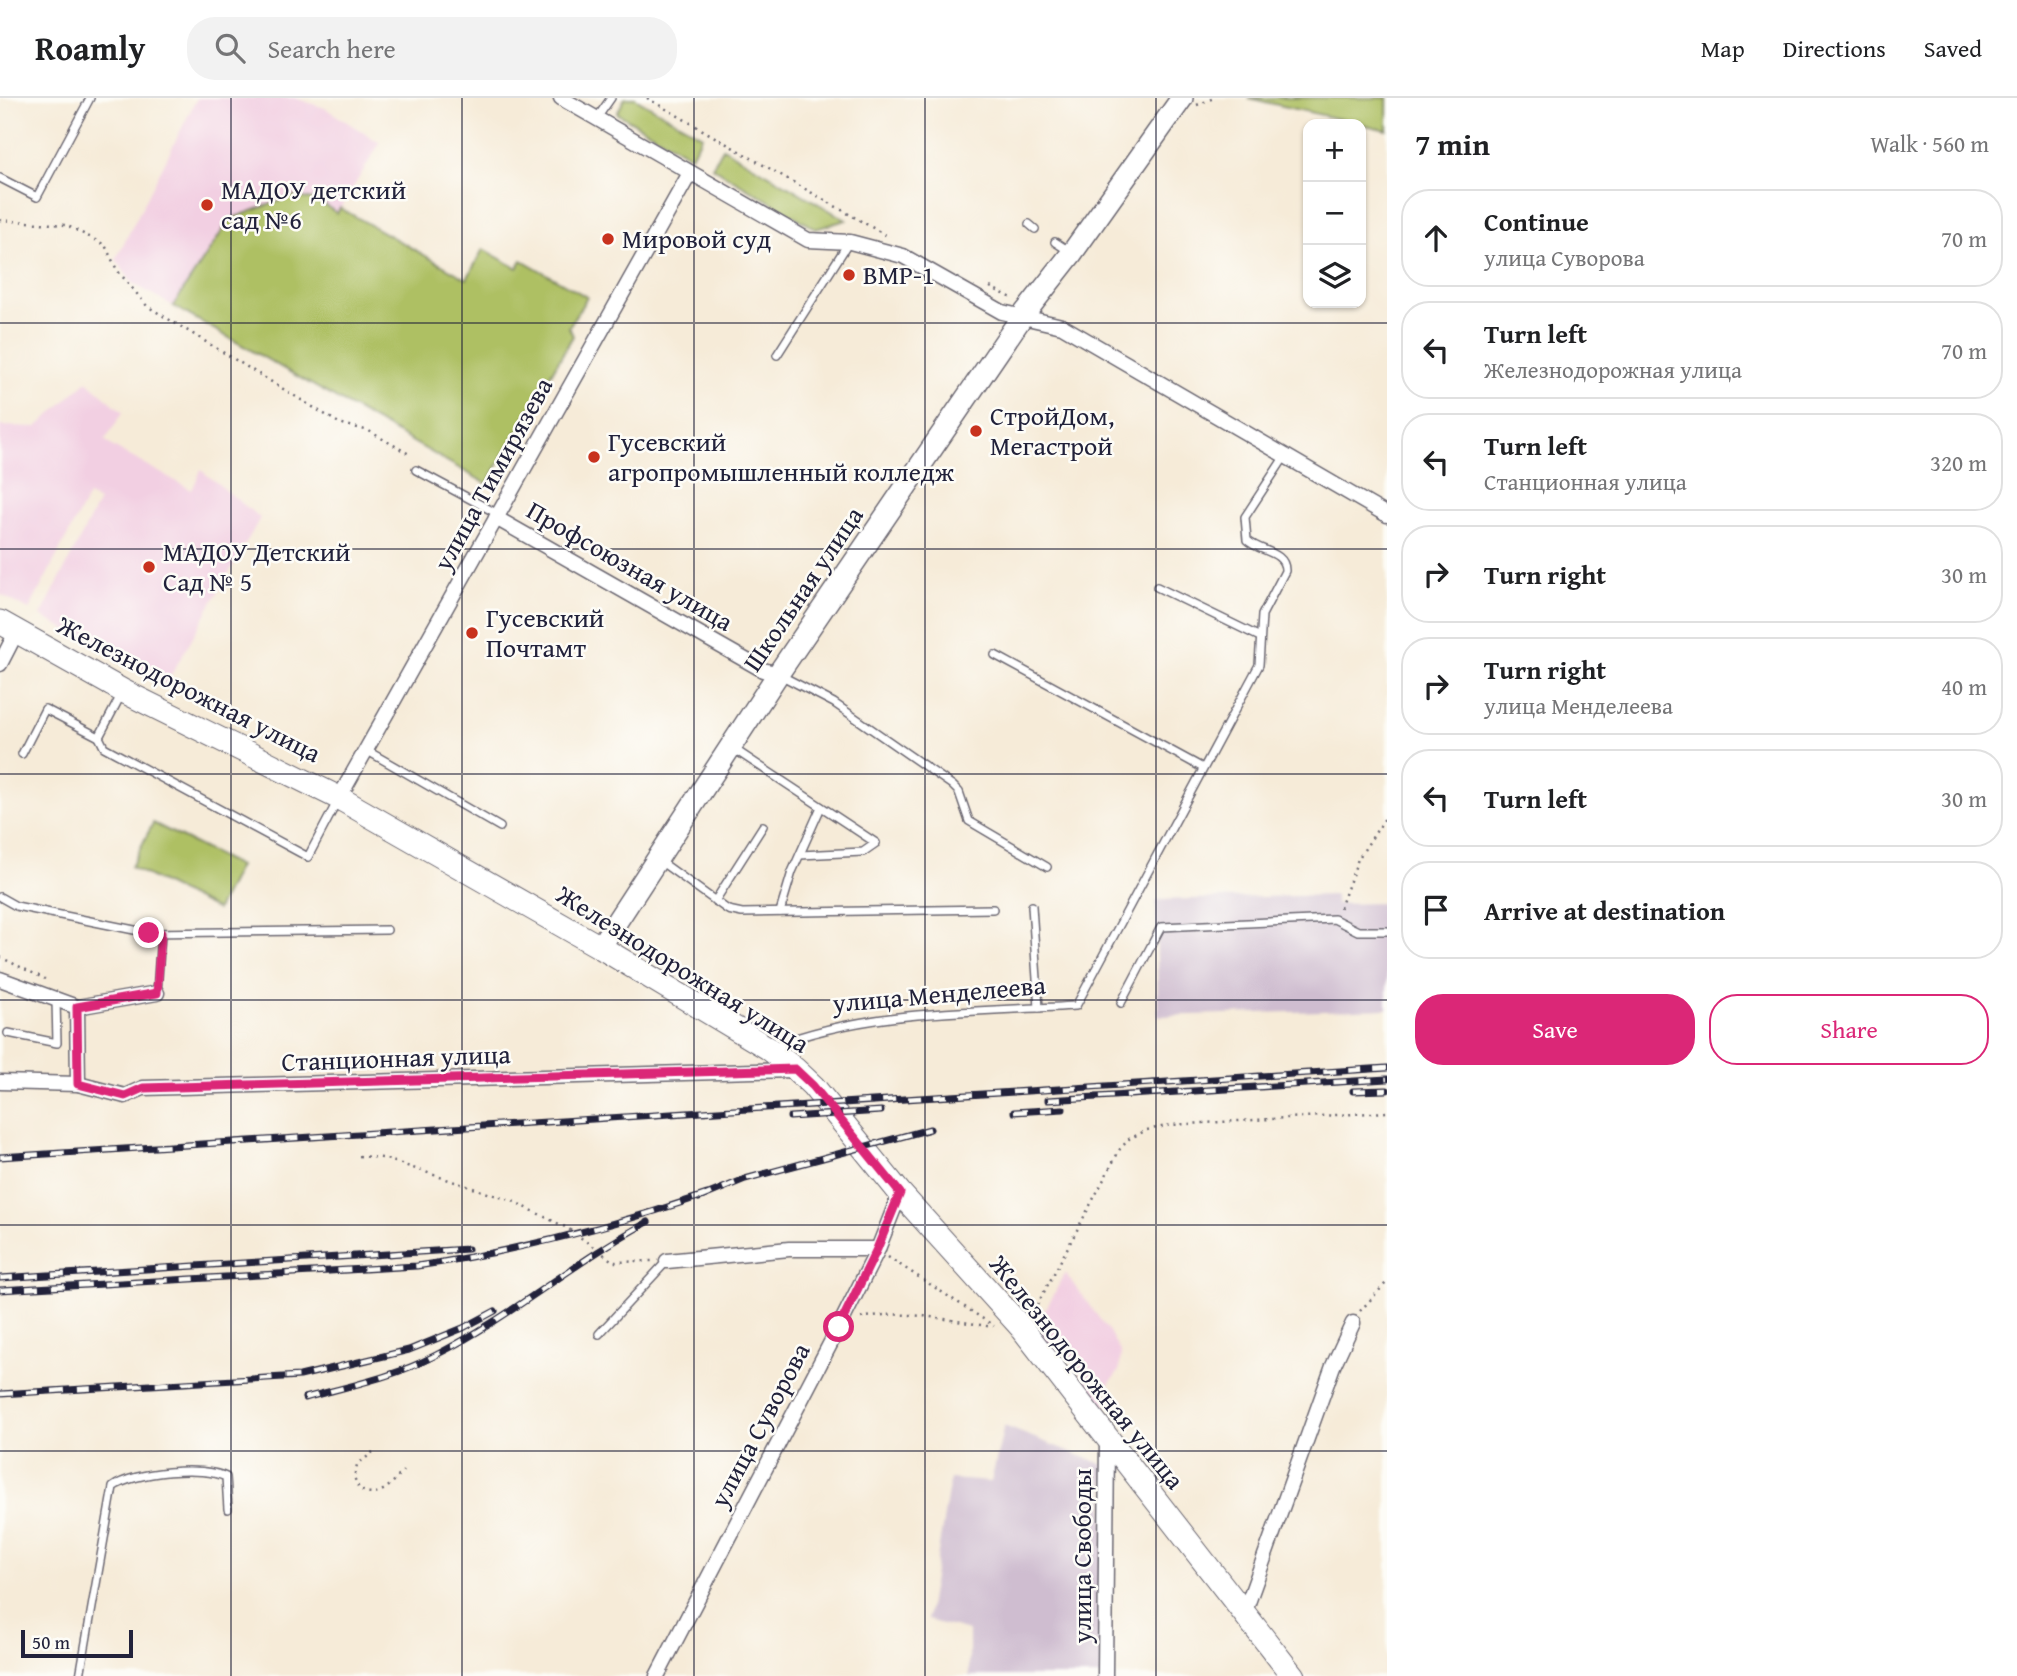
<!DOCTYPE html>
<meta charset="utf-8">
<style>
:root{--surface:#fff;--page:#f2f2f2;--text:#202124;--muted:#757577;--line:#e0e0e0;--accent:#db2777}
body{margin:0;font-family:"Gentium Book Plus",serif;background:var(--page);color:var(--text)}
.controls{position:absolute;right:21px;top:21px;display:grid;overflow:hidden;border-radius:14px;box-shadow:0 2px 5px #0004}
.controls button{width:63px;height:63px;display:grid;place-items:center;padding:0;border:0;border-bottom:2px solid var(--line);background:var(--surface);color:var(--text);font:35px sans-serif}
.scale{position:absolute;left:21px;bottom:18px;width:112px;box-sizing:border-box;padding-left:7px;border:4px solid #22223b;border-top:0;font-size:19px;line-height:24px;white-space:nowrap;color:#22223b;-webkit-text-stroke:5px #fdfcf7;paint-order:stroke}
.stop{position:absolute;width:21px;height:21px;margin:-16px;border:5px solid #db2777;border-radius:50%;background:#fff}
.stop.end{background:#db2777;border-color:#fff;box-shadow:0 2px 7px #0008}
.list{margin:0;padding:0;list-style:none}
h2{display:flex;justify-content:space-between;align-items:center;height:91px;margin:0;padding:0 28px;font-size:30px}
h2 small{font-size:23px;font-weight:400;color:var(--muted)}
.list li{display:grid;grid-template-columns:46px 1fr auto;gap:21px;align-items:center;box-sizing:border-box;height:98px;margin:0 14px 14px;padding:0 14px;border:2px solid var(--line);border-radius:28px}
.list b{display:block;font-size:26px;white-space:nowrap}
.list p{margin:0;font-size:23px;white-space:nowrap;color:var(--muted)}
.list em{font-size:23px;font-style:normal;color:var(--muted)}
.actions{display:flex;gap:14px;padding:21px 28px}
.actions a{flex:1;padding:16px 0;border:2px solid var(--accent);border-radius:28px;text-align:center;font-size:24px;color:var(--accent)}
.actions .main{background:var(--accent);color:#fff}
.icon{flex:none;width:38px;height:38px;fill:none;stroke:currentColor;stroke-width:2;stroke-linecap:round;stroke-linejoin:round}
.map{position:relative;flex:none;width:1387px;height:1578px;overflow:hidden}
header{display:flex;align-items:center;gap:42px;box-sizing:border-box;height:98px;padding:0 35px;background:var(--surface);border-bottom:2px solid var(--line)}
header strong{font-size:33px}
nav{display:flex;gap:38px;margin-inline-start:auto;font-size:24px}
.search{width:490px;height:63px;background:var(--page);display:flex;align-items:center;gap:18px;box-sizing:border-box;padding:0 24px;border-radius:28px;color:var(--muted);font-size:26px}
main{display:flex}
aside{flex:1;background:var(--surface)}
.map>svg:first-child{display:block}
.built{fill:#f2cfe2}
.industrial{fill:#cfbdd0}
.green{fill:#aec064;stroke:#687150;stroke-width:2}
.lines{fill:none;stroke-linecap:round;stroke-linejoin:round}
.service-casing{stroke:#6c6872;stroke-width:10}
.minor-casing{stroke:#6c6872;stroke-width:17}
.secondary-casing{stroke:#6c6872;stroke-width:24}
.primary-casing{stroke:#6c6872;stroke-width:25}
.path{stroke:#6c6872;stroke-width:2.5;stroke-dasharray:2 5;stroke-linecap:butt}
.service{stroke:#fff;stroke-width:7}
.minor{stroke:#fff;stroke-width:14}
.secondary{stroke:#fff;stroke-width:21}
.primary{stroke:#fff;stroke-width:23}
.rail-casing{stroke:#22223b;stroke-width:7}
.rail{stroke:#fdfcf7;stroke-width:4.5;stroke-dasharray:13;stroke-linecap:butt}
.route{stroke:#db2777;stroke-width:9}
.grid{fill:none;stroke:#22223b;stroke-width:2;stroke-opacity:0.55}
.poi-dot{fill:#c8321e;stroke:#fdfcf7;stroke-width:2.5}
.labels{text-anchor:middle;stroke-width:5;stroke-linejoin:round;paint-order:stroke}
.poi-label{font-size:26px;fill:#22223b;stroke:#fdfcf7;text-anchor:start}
.street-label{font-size:26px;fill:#22223b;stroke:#fdfcf7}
</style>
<header>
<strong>Roamly</strong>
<div class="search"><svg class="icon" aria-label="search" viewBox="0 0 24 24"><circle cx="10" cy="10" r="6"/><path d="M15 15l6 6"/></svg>Search here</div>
<nav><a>Map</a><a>Directions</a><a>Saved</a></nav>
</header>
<main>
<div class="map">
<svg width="1387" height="1578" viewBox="0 0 1387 1578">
<rect width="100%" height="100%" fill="#fdfcf7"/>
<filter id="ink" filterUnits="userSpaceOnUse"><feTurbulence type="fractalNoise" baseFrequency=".0143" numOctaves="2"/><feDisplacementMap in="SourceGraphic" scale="14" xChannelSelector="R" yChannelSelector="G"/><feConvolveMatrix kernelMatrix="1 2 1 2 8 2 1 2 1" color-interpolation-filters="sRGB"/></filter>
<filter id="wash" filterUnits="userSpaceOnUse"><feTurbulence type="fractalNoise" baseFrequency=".00686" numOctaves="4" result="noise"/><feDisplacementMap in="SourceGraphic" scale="28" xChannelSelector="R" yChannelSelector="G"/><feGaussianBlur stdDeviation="1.57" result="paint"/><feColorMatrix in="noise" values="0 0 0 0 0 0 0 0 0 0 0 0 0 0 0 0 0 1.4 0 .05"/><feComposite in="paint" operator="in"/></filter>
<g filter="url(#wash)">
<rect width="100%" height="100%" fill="#f6ebd8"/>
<g class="built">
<polygon points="197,0 295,0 325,10 380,45 337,116 318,103 230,121 173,208 132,185 116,161"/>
<polygon points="87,283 123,314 105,342 113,349 192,392 201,372 260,420 166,586 41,518 99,403 88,398 29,512 0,496 0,328 37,329"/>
<polygon points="1065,1175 1108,1232 1121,1255 1119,1273 1108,1287 1104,1323 1079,1286 1084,1280 1062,1251 1055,1257 1031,1228 1047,1209"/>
</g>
<g class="industrial">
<polygon points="1335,797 1336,806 1387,805 1387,911 1158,918 1156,802"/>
<polygon points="1004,1328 1104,1367 1104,1578 969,1578 969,1533 927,1522 950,1381 991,1384"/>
</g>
<g class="green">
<polygon points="625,0 635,0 702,38 691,58 617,15"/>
<polygon points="1248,0 1387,0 1387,32"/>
<polygon points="723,50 846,122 816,131 712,69"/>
<polygon points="293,98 318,103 337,115 340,110 467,181 483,151 517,170 522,162 587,199 569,229 573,238 487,386 173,208 230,121"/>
<polygon points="153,725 239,768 217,812 131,769"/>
</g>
</g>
<g filter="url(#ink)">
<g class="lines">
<g class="service-casing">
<g id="service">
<polyline points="597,20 611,0"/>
<polyline points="0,80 37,99 90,0"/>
<polyline points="1029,126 1035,131"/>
<polyline points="1055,144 1069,153"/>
<polyline points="777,257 849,144"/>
<polyline points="416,372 498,416"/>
<polyline points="1157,489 1260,539"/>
<polyline points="995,557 1203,670"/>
<polyline points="780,577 834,605 952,687 959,694 969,723 1047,769"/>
<polyline points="121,597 99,639 104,649 308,759 337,704"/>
<polyline points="734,651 876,745 863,754 800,757"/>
<polyline points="366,652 500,729"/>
<polyline points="22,656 45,611 99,639"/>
<polyline points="660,763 728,812 742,815 993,811"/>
<polyline points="0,799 16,808 149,835 387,832"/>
<polyline points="715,803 763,728"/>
<polyline points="1032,808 1039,910"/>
<polyline points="780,814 792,774 821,709"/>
<polyline points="157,895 161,835"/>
<polyline points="1121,905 1161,829 1334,821 1358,833 1387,833"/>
<polyline points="8,935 57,945 56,902"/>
<path d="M771 949C868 911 974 914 1076 908L1259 567 1262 517 1285 473C1286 453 1259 454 1247 442L1245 419 1285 358"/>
<polyline points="599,1236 667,1163"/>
<path d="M80 1578 113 1389C133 1374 204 1367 226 1379L228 1411"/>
</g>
</g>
<g class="minor-casing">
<g id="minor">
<polyline points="561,0 808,142 850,144 903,158 1002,214 1062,228 1387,417"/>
<polyline points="496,420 763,572 778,576"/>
<polyline points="0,566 17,533"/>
<polyline points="339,700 690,75"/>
<polyline points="0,881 77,909 157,895"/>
<polyline points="77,909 78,986"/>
<polyline points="0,984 78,986 125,998 143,990 794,972"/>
<polyline points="667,1163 789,1151 878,1151"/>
<polyline points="1244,1516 1333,1268 1353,1225"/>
<polyline points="657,1578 839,1229 878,1151 900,1095"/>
<polyline points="1105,1578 1107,1340"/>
</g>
</g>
<g class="secondary-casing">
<polyline id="secondary" points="600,849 778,576 1021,220 1072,155 1182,0"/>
</g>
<g class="primary-casing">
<polyline id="primary" points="0,524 123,593 339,700 600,849 768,950 795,971 813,988 900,1095 1021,1229 1293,1578"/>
</g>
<g class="path">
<polyline points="647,0 887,138"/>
<polyline points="1197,7 1214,0"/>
<polyline points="0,122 66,127 105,147 117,172 147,208 339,325 369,333 409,356"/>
<polyline points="990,189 1012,200"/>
<polyline points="1340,810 1358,761 1387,717"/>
<polyline points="0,859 45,881"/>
<polyline points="359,1058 383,1060 515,1104 569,1131 614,1164 653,1163"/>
<polyline points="888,1159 994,1228"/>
<polyline points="1034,1213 1120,1051 1129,1041 1147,1032 1171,1027 1387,1014"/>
<polyline points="1360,1213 1387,1184"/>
<path d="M861 1220C906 1211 948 1222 993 1229"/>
<path d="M373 1354 357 1367 354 1379 359 1391C379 1402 390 1388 403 1373"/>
</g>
<use href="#service" class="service"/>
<use href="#minor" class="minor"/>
<use href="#secondary" class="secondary"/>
<use href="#primary" class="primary"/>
<g class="rail-casing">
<g id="rail">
<polyline points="1353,993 1387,992"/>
<polyline points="1048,1002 1387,981"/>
<polyline points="1014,1014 1063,1011"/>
<polyline points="790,1019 881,1013"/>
<polyline points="0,1059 1387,970"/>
<polyline points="699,1100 745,1081 930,1031"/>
<polyline points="0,1180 468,1151"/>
<path d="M0 1192 417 1168C517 1153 611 1129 707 1096"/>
<polyline points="0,1296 300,1278 409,1252 463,1230 495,1213"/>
<path d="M305 1300C349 1288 395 1279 436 1257 511 1219 575 1163 648 1124"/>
</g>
</g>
<use href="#rail" class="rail"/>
</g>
</g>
<g class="lines" filter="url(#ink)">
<polyline class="route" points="149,835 161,835 157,895 77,909 78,986 125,998 143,990 795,971 813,988 900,1095 877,1151 839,1229"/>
</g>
<path class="grid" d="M231 0V1578M462 0V1578M694 0V1578M925 0V1578M1156 0V1578M0 225H1387M0 451H1387M0 676H1387M0 902H1387M0 1127H1387M0 1353H1387"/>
<g class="poi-dot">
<circle cx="207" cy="107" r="7"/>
<circle cx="608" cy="141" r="7"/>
<circle cx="849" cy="177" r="7"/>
<circle cx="976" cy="333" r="7"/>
<circle cx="594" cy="359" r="7"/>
<circle cx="149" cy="469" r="7"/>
<circle cx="472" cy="535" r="7"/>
</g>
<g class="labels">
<g class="poi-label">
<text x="221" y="101">МАДОУ детский<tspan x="221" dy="30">сад №6</tspan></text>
<text x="622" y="150">Мировой суд</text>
<text x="863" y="186">BMP-1</text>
<text x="990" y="327">СтройДом,<tspan x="990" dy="30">Мегастрой</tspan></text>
<text x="608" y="353">Гусевский<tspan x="608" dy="30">агропромышленный колледж</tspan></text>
<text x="163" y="463">МАДОУ Детский<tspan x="163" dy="30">Сад № 5</tspan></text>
<text x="486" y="529">Гусевский<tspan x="486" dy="30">Почтамт</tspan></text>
</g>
<g class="street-label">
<text transform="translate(493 376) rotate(-61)" y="9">улица Тимирязева</text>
<text transform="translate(630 468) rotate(30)" y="9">Профсоюзная улица</text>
<text transform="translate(803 491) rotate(-56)" y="9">Школьная улица</text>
<text transform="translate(189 591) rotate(27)" y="9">Железнодорожная улица</text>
<text transform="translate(683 871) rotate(32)" y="9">Железнодорожная улица</text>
<text transform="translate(939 896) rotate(-5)" y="9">улица Менделеева</text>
<text transform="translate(396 960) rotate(-2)" y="9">Станционная улица</text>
<text transform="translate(1087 1274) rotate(51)" y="9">Железнодорожная улица</text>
<text transform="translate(760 1327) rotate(-62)" y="9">улица Суворова</text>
<text transform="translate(1082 1458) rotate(-90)" y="9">улица Свободы</text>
</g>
</g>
</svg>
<div class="controls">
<button>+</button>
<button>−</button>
<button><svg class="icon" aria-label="layers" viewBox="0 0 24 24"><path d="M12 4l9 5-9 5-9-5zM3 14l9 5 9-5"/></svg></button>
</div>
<div class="scale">50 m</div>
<div class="stop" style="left:839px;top:1229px"></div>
<div class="stop end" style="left:149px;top:835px"></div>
</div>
<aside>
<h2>7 min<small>Walk · 560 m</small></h2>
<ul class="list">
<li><svg class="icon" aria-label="ahead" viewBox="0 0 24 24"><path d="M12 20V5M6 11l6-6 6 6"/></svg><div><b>Continue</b><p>улица Суворова</p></div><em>70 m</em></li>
<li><svg class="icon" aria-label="left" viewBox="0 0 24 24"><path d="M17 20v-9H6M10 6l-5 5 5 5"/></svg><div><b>Turn left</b><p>Железнодорожная улица</p></div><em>70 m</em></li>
<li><svg class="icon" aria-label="left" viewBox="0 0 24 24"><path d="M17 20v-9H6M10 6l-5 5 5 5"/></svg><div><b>Turn left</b><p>Станционная улица</p></div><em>320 m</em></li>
<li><svg class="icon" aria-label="right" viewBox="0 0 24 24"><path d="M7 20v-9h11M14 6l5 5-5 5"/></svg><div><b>Turn right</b></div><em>30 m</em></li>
<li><svg class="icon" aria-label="right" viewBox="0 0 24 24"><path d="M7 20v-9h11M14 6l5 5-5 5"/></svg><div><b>Turn right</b><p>улица Менделеева</p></div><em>40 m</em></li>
<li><svg class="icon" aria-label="left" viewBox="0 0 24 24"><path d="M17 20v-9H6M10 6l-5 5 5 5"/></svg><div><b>Turn left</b></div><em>30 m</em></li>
<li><svg class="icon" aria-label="arrive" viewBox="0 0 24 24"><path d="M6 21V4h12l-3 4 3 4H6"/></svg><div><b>Arrive at destination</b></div></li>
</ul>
<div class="actions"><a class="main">Save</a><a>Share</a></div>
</aside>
</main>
